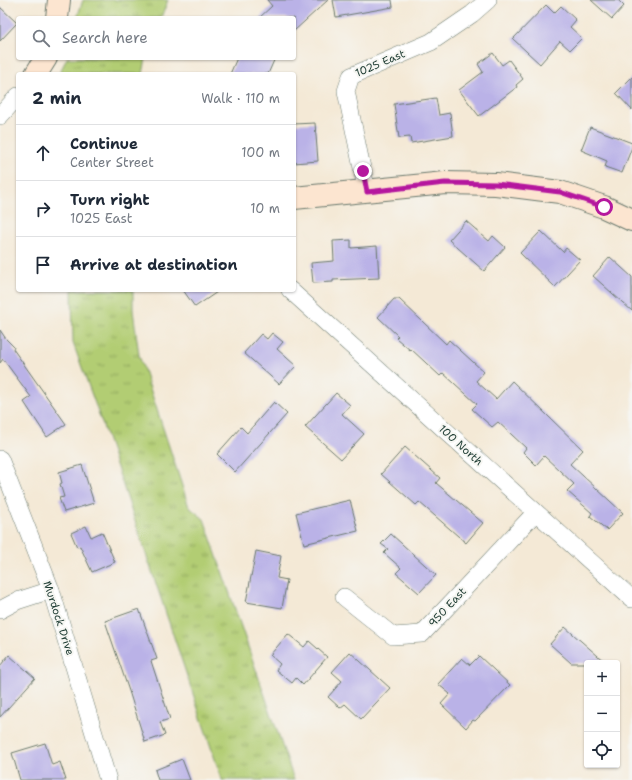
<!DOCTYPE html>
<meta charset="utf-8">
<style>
:root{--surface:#fff;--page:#f6f6f7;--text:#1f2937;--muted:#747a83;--line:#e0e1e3}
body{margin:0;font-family:"Shantell Sans",sans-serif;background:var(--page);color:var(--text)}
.controls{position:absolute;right:12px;bottom:12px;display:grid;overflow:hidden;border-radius:4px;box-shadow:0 1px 3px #0004}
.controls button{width:36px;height:36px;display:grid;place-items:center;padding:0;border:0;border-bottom:1px solid var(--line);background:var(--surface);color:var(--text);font:20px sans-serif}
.stop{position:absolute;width:12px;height:12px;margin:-9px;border:3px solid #b5179e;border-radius:50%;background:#fff}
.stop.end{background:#b5179e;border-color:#fff;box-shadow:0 1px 4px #0008}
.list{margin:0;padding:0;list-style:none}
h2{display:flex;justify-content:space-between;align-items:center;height:52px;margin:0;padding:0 16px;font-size:17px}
h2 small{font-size:13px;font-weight:400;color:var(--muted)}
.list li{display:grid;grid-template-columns:26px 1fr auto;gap:12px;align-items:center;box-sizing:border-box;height:56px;padding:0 16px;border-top:1px solid var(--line)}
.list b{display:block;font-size:15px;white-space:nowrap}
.list p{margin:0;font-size:13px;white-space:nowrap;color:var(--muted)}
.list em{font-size:13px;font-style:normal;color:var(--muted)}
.icon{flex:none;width:22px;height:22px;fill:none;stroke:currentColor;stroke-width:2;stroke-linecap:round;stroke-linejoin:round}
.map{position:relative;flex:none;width:632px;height:780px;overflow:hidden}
.search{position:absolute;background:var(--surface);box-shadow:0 1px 3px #0004;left:16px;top:16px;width:280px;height:44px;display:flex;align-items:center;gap:10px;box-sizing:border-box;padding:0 14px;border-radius:4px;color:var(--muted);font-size:15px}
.panel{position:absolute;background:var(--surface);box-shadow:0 1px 3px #0004;left:16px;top:72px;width:280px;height:220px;border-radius:4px}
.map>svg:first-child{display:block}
.grass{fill:url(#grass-tufts);stroke:#688554}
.building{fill:#bab2e7}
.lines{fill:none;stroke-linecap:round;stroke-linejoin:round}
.street-casing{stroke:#6a796d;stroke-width:18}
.secondary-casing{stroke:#6a796d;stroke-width:24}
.street{stroke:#fff;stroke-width:17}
.secondary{stroke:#fce5d0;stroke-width:22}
.route{stroke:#b5179e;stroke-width:5}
.labels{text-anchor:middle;stroke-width:4;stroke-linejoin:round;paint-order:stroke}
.street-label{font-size:11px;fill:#1f3d34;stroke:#f6f6f2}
</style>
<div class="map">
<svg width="632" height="780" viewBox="0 0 632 780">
<defs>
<pattern id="grass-tufts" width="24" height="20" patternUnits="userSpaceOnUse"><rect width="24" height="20" fill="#b2cd73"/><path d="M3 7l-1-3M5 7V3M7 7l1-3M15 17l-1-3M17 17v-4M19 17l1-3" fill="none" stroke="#90a85f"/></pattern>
</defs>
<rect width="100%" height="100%" fill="#f6f6f2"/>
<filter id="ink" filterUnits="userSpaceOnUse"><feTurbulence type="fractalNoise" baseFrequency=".025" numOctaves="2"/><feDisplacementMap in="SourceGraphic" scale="8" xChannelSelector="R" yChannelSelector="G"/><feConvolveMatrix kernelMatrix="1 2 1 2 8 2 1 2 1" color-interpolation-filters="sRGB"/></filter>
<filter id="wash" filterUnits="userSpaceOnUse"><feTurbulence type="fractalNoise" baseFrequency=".012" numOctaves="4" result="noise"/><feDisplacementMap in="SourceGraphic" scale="16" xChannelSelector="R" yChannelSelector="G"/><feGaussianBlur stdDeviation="0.9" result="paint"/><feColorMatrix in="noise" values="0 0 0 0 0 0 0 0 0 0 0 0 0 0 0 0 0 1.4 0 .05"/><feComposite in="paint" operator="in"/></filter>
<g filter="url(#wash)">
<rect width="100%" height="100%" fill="#f4e9d6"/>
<g class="grass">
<polygon points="83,0 168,0 161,18 77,18"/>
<polygon points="67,58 146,58 143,74 62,74 60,72"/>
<polygon points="72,290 133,290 133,310 139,355 189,507 204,519 294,780 222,780 101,420 73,343"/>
</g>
<g id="blocks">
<g class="building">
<polygon points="267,0 328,0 294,31 294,18 259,18 272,6"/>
<polygon points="333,0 392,0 393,7 336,17"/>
<polygon points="591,0 618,0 624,6 612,19"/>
<polygon points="546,5 554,13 561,6 576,20 570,27 582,38 570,50 560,41 540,64 513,39"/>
<polygon points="0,7 17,23 0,41"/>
<polygon points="493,53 502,65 509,60 523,79 516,85 517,87 479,116 459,90 483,72 478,64"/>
<polygon points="237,58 275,58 268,74 230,74"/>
<polygon points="632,77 632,110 616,93"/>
<polygon points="436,98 439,115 450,113 453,136 411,143 410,137 399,138 394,104"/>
<polygon points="315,123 318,161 294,163 294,124"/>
<polygon points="590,127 632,143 632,147 622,173 605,167 607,161 581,150"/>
<polygon points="466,221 489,241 493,236 505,247 484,271 449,240"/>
<polygon points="541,231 563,252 566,248 580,260 555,287 520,253"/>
<polygon points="351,240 351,248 377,246 379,278 333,280 333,282 313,283 311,263 334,261 333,241"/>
<polygon points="610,257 632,277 632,311 593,276"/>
<polygon points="183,290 220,290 195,307"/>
<polygon points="394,299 399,299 446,344 449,340 484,372 476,381 496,399 512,381 583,450 570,464 623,513 607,530 590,516 592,513 567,491 574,484 544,456 536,465 523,452 526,448 498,422 492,427 472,409 477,404 443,373 440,376 411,349 410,350 396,338 398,336 378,317"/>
<polygon points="0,330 6,339 14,347 13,349 66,424 47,437 24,402 31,397 3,359 0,363"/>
<polygon points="272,333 283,342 277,349 296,366 279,384 244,353 261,334 267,339"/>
<polygon points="336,393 350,405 342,414 364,434 341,459 305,427"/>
<polygon points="274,402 287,414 235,472 217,454 241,427 247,433"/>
<polygon points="405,447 440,478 436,483 483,523 466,543 419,502 416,505 381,474"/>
<polygon points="82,465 94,503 64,512 59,498 64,497 60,484 62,483 59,472"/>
<polygon points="350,500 358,531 304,544 296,513"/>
<polygon points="86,526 91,537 102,532 115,562 92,572 80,546 77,547 71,533"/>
<polygon points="391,534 436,575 419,593 396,573 401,568 384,553 388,549 381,544"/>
<polygon points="256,551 281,556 277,578 287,580 282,608 246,602"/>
<polygon points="139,609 157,659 151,661 170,719 160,722 165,735 145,742 129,691 105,621"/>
<polygon points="565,627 606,663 571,663 550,644"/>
<polygon points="288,634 304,647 309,641 327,657 303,685 296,678 292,683 276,670 280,664 270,655"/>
<polygon points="350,652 390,688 361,719 345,704 340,708 328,697 342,681 332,672"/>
<polygon points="9,655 35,678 0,717 0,666"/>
<polygon points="479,656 510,685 475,721 473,720 466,728 441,704 450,694 438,684 462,658 470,665"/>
<polygon points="45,743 52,765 60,762 66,780 20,780 12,753"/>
<polygon points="182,759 190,780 158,780 155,770"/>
</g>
</g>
</g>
<g filter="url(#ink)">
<use href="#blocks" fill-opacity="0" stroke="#6a796d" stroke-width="1"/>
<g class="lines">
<g class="street-casing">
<g id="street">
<polyline points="0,116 18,96"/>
<polyline points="367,192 346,91 351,76 431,42 472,14 488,0"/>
<polyline points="290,290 632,599"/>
<polyline points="0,459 51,590 108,780"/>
<polyline points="344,597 393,636 422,634 535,513"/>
<polyline points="0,610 17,601 51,590"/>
</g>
</g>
<g class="secondary-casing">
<g id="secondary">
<polyline points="57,18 59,0"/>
<polyline points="36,74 46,58"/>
<polyline points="294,198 445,183 496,184 560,192 604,207 632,220"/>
</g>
</g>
<use href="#street" class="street"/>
<use href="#secondary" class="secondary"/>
</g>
</g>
<g class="lines" filter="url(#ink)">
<polyline class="route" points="363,171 367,192 445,183 496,184 560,192 604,207"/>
</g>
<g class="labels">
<g class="street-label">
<text transform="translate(380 63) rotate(-23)" y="4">1025 East</text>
<text transform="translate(461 445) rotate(42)" y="4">100 North</text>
<text transform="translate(447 607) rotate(-47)" y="4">950 East</text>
<text transform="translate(59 618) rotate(72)" y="4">Murdock Drive</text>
</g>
</g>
</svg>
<div class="controls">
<button>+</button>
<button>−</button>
<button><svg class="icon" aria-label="locate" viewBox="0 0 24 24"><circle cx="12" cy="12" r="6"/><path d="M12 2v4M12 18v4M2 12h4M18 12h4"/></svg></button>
</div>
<div class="stop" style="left:604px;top:207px"></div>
<div class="stop end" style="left:363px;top:171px"></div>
<div class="search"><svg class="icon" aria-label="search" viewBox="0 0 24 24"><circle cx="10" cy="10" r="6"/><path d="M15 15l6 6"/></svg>Search here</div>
<section class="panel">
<h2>2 min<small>Walk · 110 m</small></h2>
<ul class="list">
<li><svg class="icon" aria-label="ahead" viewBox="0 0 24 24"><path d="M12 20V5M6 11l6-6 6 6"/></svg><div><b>Continue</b><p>Center Street</p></div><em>100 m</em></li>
<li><svg class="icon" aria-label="right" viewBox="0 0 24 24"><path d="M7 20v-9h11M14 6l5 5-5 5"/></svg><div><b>Turn right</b><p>1025 East</p></div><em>10 m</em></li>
<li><svg class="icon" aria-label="arrive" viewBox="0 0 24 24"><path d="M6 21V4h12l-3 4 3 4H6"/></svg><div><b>Arrive at destination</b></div></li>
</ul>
</section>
</div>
